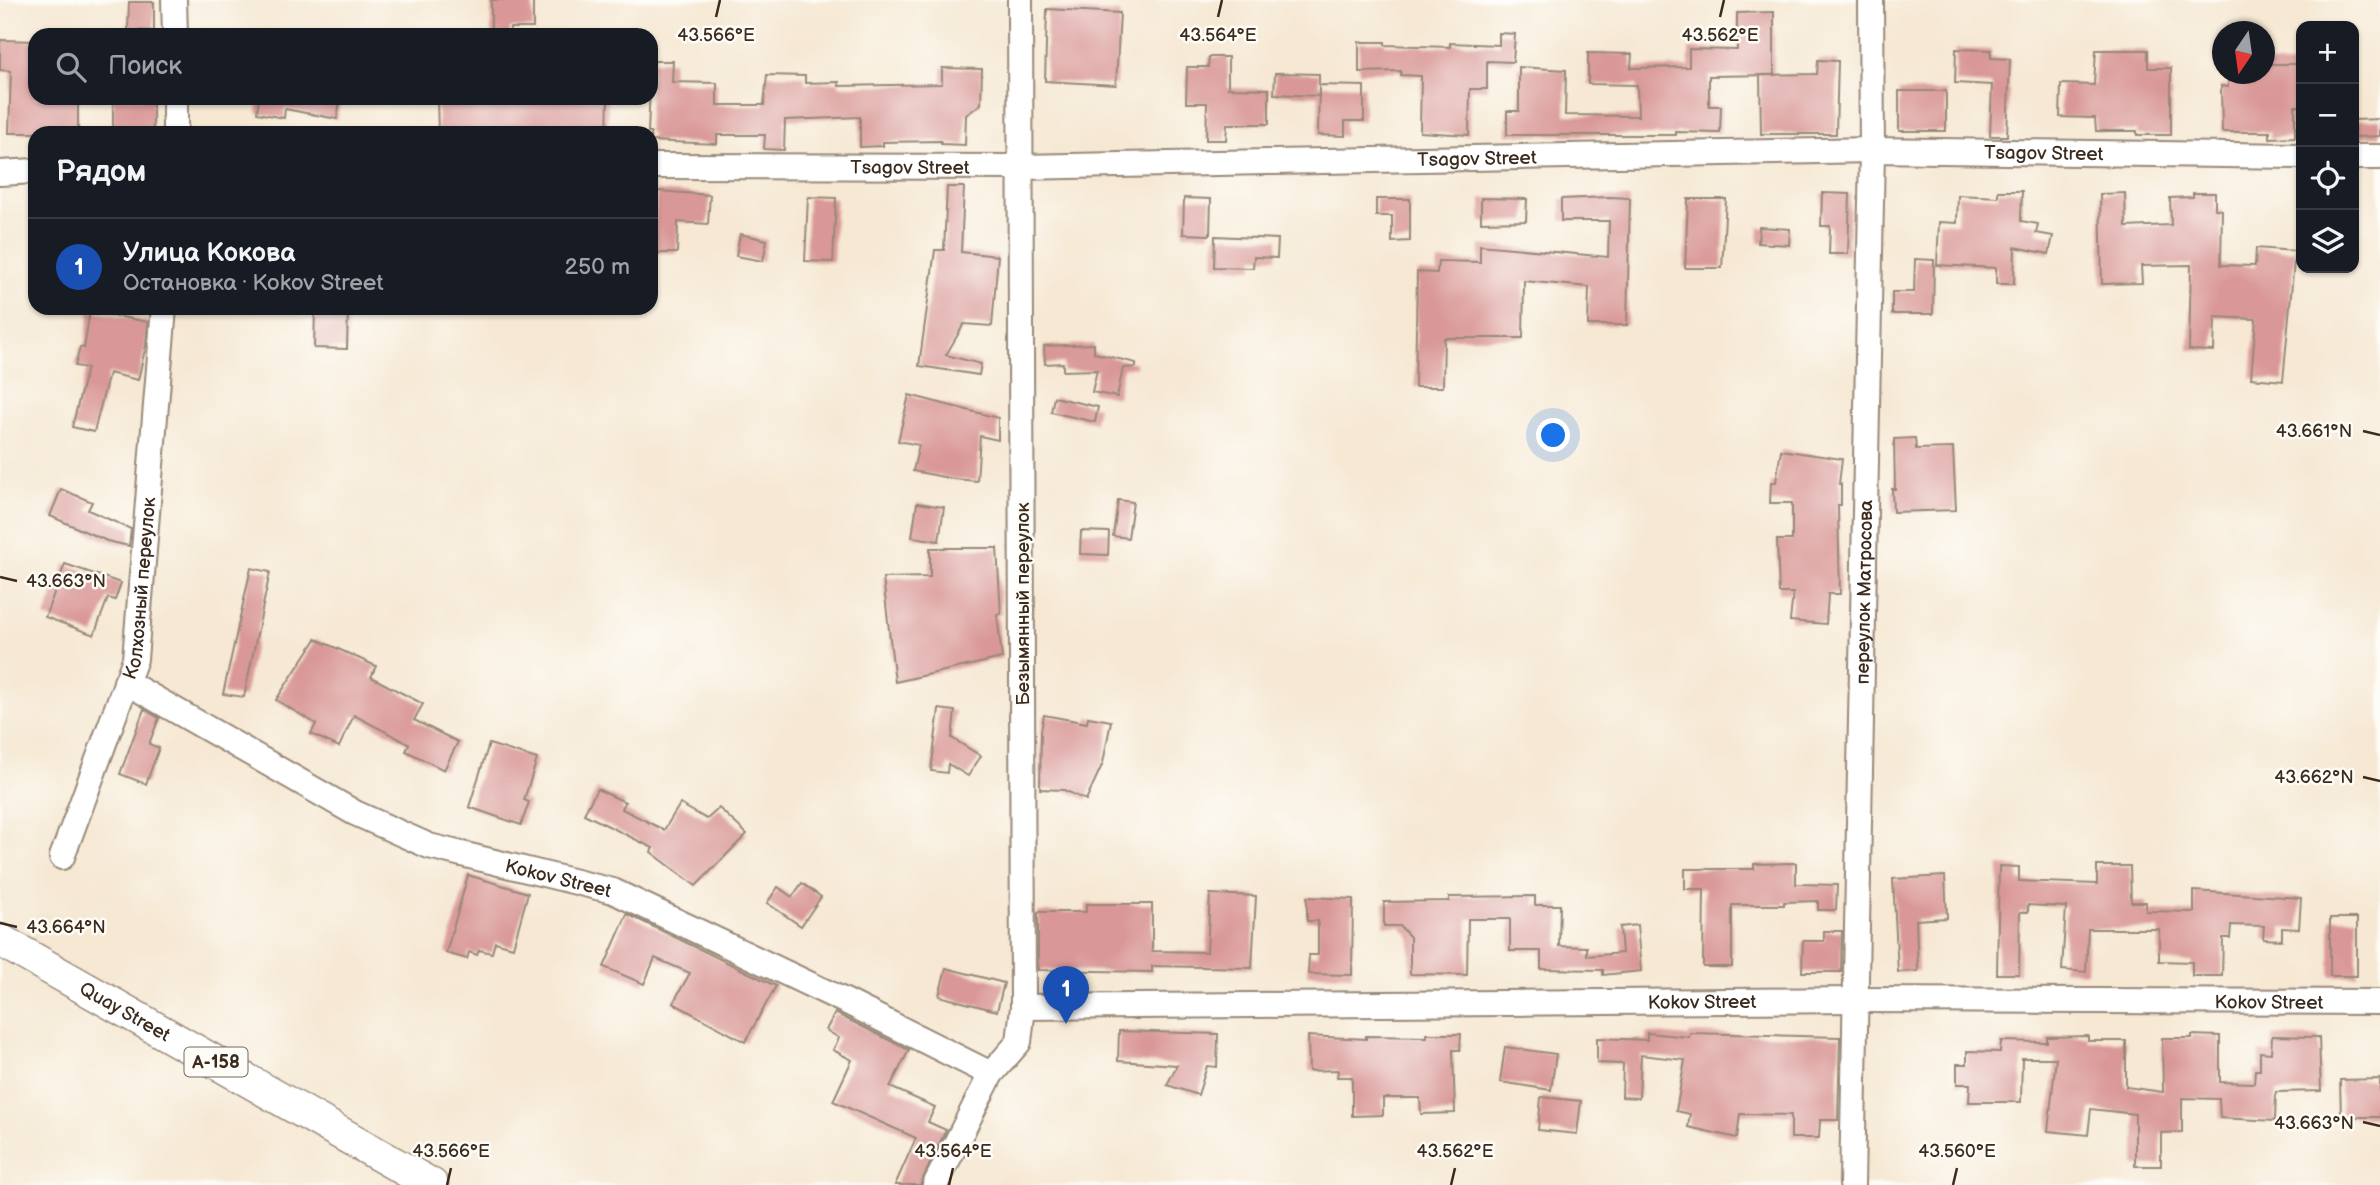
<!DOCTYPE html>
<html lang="ru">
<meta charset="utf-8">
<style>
:root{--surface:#171b24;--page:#20242c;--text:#f1f3f6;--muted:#9ea1a6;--line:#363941;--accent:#1a73e8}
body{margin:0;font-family:"Balsamiq Sans",sans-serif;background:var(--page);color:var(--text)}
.controls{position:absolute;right:21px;top:21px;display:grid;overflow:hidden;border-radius:14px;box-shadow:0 2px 5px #0004}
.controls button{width:63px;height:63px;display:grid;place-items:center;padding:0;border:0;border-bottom:2px solid var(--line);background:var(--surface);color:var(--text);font:35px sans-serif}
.compass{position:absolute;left:2212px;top:21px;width:63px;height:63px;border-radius:50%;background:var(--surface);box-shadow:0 2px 5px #0004;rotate:193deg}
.you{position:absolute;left:1554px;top:436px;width:24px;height:24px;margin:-18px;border:5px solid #fff;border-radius:50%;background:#1a73e8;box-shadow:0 0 0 10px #1a73e833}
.badge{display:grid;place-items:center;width:46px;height:46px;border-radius:50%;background:var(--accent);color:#fff;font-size:23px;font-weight:700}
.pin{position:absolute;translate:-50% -58px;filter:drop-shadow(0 2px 4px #0008)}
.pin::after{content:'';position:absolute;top:37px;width:24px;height:21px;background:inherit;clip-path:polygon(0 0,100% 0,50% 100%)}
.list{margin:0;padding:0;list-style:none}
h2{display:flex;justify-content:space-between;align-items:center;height:91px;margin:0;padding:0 28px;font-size:30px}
h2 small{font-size:23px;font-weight:400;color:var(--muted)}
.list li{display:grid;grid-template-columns:46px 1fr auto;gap:21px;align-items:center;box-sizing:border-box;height:98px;padding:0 28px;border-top:2px solid var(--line)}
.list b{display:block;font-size:26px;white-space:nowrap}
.list p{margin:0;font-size:23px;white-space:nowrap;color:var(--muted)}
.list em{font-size:23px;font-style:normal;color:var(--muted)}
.icon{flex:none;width:38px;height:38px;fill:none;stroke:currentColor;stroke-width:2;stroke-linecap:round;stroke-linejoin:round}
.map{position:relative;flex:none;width:2380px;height:1185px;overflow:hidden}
.search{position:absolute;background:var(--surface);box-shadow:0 2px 5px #0004;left:28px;top:28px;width:630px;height:77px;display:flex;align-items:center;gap:18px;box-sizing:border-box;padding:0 24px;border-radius:21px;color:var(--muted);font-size:26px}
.panel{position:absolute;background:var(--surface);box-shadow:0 2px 5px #0004;left:28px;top:126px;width:630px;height:189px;border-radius:21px}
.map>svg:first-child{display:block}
.building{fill:#d99897}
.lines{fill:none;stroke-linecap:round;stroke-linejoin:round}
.minor-casing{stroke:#988978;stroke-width:28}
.major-casing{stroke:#988978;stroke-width:35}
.minor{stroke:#fff;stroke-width:24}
.major{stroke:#fff;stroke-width:32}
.ticks{fill:none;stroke:#3b2a1e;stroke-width:2.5}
.labels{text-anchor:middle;stroke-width:5;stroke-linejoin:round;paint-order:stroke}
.shield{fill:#fdfcf7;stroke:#75695f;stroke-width:2}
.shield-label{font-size:18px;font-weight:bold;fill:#3b2a1e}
.street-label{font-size:19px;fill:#3b2a1e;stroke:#fdfcf7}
.ticks-label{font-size:18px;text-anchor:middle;fill:#3b2a1e;stroke:#fdfcf7;stroke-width:5;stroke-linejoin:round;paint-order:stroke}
</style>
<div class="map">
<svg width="2380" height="1185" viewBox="0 0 2380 1185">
<rect width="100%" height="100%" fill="#fdfcf7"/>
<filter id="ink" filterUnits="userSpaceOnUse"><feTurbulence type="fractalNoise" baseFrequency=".0143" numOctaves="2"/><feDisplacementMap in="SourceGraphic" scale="14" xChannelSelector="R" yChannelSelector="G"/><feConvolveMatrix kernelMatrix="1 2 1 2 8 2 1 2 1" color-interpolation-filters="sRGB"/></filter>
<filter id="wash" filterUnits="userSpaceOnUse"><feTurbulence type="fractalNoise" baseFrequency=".00686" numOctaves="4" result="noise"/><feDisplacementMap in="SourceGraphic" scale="28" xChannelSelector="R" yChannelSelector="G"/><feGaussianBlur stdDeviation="1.57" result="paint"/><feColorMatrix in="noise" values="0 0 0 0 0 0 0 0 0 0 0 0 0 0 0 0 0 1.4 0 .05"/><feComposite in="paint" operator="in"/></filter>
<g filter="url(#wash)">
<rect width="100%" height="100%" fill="#f6e8d3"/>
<g id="blocks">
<g class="building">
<polygon points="491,0 533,0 533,28 510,28 510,35 491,35"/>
<polygon points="129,2 154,2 154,31 128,30"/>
<polygon points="1047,9 1120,13 1116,85 1045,81"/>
<polygon points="1774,12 1774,75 1709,76 1709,106 1721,106 1720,133 1676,132 1676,135 1507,135 1507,111 1519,111 1519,67 1566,70 1565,115 1638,116 1637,85 1588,84 1588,53 1632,54 1631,68 1689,67 1689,49 1737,50 1737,13"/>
<polygon points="1499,33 1515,34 1513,62 1487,61 1487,89 1470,89 1469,135 1420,132 1421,76 1401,75 1401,71 1359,72 1359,42 1385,42 1385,45 1450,47 1450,43 1499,45"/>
<polygon points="0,40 35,41 35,98 78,98 78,133 9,133 11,71 0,70"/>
<polygon points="1956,49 1991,50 1991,58 2010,59 2007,136 1990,136 1992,85 1955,83"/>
<polygon points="2096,50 2148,50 2148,68 2171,68 2171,135 2137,135 2137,131 2096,131 2095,118 2060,117 2061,84 2094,85"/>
<polygon points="1209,57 1228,57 1228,88 1269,89 1269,124 1227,124 1226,140 1206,140 1207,103 1186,103 1187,67 1208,67"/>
<polygon points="1818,60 1838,61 1836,134 1761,134 1760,75 1817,74"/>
<polygon points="651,61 673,61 672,82 717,83 717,105 764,105 767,75 805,76 805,83 839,82 839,86 942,84 942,68 982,69 981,104 966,115 965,145 941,144 941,141 883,142 883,146 860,147 860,117 785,120 784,150 764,149 765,135 717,135 717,144 651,141 651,133 648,133"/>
<polygon points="2269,64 2300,64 2301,106 2295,106 2295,137 2270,138 2270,132 2222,132 2221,86 2228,87 2228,74 2264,74 2264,66"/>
<polygon points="1275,73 1319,74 1319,96 1274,94"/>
<polygon points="1319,85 1364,86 1364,121 1345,121 1345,136 1318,135"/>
<rect x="1899" y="91" width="47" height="40"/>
<rect x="113" y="98" width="40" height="35"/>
<polygon points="259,98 334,98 333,101 340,102 337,119 285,109 284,118 257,113"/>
<polygon points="437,98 608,98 607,133 438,133"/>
<polygon points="2380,119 2380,136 2354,137 2354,120"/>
<polygon points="947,187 964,187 961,252 998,256 992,326 964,324 946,355 981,364 979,375 919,366 935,250 944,250"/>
<polygon points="657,191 710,195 708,224 678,222 677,253 651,253 651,233 654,233"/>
<polygon points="1998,191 2022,191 2021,221 2038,224 2036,233 2053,236 2049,254 2015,247 2014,284 1996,284 1996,268 1937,265 1939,222 1957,223 1958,195 1998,197"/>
<polygon points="1822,193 1850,194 1848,254 1829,254 1830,226 1821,226"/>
<polygon points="2125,193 2126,227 2171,225 2170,198 2193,197 2193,193 2215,193 2215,209 2222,210 2221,265 2255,266 2256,248 2295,251 2283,381 2251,378 2256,319 2215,317 2214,351 2189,350 2191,265 2141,266 2142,283 2102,284 2100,194"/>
<polygon points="808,197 836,198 833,262 805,261"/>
<polygon points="1610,197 1630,198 1627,325 1588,325 1589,287 1524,281 1523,338 1444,338 1443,387 1415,387 1417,272 1437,273 1438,261 1480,262 1480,245 1608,257 1609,221 1561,221 1561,199"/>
<polygon points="1184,198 1211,199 1210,235 1183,234"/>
<polygon points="1481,198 1527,199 1526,221 1481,222"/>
<polygon points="1376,199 1410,199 1410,241 1392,242 1392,216 1376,216"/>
<polygon points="1688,199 1726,199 1722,268 1685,268"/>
<polygon points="1759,227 1790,229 1789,245 1758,243"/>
<polygon points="740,234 767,240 763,261 736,256"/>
<polygon points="1215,236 1278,239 1277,258 1254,257 1253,268 1214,267"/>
<polygon points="1915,259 1934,260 1933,314 1892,314 1892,292 1914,292"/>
<polygon points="315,308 348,308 347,349 314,348"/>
<polygon points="90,311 148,322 146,345 138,380 109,373 94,432 72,427 87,368 75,366 80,347 84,348"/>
<polygon points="1094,344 1094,353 1136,363 1136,367 1123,368 1117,397 1092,392 1097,370 1063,371 1063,363 1045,364 1044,346"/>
<polygon points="909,395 998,418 998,440 980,436 977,481 954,479 913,471 919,445 898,441"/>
<polygon points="1054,397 1098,407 1095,422 1051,412"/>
<polygon points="1915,438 1916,449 1953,448 1956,510 1893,512 1892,489 1895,489 1894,439"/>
<polygon points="1781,450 1842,459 1839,484 1841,484 1841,505 1838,505 1840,594 1828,594 1826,624 1790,621 1793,593 1779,593 1777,540 1792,540 1792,503 1770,503 1771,482 1776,482"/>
<polygon points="61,489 92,502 88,510 131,529 129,546 107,541 50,516"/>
<polygon points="1118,500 1133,502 1128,538 1113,536"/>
<polygon points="917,503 944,507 939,541 912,537"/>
<polygon points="1081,531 1109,532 1108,555 1080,554"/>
<polygon points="930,548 997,548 1001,614 997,614 1002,658 895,682 883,578 930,577"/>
<polygon points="65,564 121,583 115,600 108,598 94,635 45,617"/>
<polygon points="251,568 270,572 244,697 223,694"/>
<polygon points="316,639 376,666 371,677 423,704 414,720 458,742 444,770 406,751 409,744 354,715 339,747 311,734 316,724 276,700"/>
<polygon points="144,709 159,718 149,744 159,748 146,784 120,774"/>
<polygon points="939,709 955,711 952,738 981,756 968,776 948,764 947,773 931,771"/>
<polygon points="1044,715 1087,723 1088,717 1111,721 1103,763 1086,800 1064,790 1040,789 1041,731"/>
<polygon points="489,744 537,759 524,800 529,802 521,825 469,807"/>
<polygon points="597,789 625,802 622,809 664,830 680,804 707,819 719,808 747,834 696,886 651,852 653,848 584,814"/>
<polygon points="1796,863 1796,884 1837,885 1836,910 1818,910 1818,901 1784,902 1784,905 1732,905 1732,967 1703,967 1704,889 1685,889 1685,869 1754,869 1754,864"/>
<polygon points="1999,866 2019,867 2019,881 2097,884 2097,866 2130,866 2131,902 2146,902 2146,911 2194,912 2194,891 2301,898 2299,929 2282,928 2282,940 2263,939 2264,926 2231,925 2230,938 2223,938 2222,976 2192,976 2192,962 2159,961 2159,929 2088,929 2086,972 2062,970 2066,907 2028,905 2028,912 2020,912 2019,974 1997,974"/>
<polygon points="468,875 528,893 513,947 495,942 492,953 479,950 477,955 469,952 467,959 446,953"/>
<polygon points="1945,876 1947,918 1916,920 1918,971 1898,972 1893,879"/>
<polygon points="802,883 821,897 801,926 767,903 778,887 792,897"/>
<polygon points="1210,894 1256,896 1252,968 1152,966 1152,972 1038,970 1038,912 1086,912 1086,904 1152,904 1152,951 1207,952"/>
<polygon points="1535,896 1535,905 1560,905 1559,946 1587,947 1587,956 1622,953 1620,927 1637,925 1641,971 1603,975 1603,970 1541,969 1541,951 1510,951 1510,919 1468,919 1467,975 1410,974 1410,937 1400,926 1384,926 1384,902 1449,901 1449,897"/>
<polygon points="1307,897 1353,899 1352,975 1308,974 1309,955 1318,955 1318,921 1307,921"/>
<polygon points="627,914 776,986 745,1042 673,1003 690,973 655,958 644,984 604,967"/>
<rect x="2330" y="918" width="27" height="58"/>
<polygon points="1824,931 1842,931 1841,972 1802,972 1803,941 1824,941"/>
<polygon points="946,968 1004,983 997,1011 939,996"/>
<polygon points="835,1013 909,1050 890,1087 935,1107 928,1122 946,1130 920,1185 895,1185 916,1138 833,1101 852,1060 833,1050 839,1038 826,1030"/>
<polygon points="1119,1031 1218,1034 1217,1067 1207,1066 1198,1095 1167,1085 1177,1065 1118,1061"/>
<polygon points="1647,1033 1689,1037 1690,1033 1840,1037 1838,1120 1820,1120 1819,1138 1791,1138 1791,1115 1740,1114 1737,1138 1688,1127 1690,1114 1676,1111 1685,1060 1641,1055 1639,1098 1622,1097 1623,1064 1597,1063 1597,1038 1647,1040"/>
<polygon points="1427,1034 1461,1034 1460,1050 1453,1050 1455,1113 1421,1114 1420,1098 1383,1098 1383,1115 1352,1116 1352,1077 1337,1077 1338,1070 1309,1071 1308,1036 1366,1039 1366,1036 1427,1037"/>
<polygon points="2192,1035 2220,1036 2220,1082 2254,1083 2255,1070 2260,1070 2260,1052 2271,1053 2272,1036 2319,1037 2321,1091 2276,1092 2275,1121 2220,1118 2219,1099 2182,1098 2182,1132 2161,1133 2161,1166 2135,1166 2135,1114 2091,1109 2088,1135 2048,1131 2056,1058 2022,1058 2021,1102 1969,1102 1970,1084 1957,1084 1957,1064 1967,1064 1967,1051 2000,1052 2001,1041 2047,1042 2047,1037 2088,1036 2088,1041 2126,1041 2126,1087 2163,1092 2162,1038 2192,1038"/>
<polygon points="1505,1047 1556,1054 1551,1090 1500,1082"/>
<polygon points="2380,1079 2380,1117 2341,1117 2340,1080"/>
<polygon points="1541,1097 1581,1101 1577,1134 1538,1130"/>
</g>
</g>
</g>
<g filter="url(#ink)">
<use href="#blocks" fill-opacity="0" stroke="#988978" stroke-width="2"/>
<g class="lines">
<g class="minor-casing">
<g id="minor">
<polyline points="174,0 175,35"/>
<polyline points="175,98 175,133"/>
<polyline points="2354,157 2380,157"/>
<path id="s1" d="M651 166 1020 167 1872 150 2301 156"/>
<polyline points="0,173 35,171"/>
<path id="s2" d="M126 682 355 813 429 846 613 891 849 1003 991 1074"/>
<path id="s3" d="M62 857 135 659 164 308"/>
<path id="s4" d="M1023 1007 1856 1000 2380 1002"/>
<polyline points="935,1185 991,1074 1019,1042 1023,1007 1020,0"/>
<path id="s5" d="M1852 1185 1872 150 1871 0"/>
</g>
</g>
<g class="major-casing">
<g id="major">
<path id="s6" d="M0 940 432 1185"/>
</g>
</g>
<use href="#minor" class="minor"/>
<use href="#major" class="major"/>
</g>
</g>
<path class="ticks" d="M716 17 720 0M1218 17 1222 0M1720 17 1724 0M2363 431 2380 435M0 577 17 581M2363 777 2380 781M0 923 17 927M2363 1122 2380 1126M447 1185 451 1168M949 1185 953 1168M1451 1185 1455 1168M1953 1185 1957 1168"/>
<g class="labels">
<rect class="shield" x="184.5" y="1047.5" width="63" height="29" rx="5"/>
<g class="shield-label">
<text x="216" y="1068">А-158</text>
</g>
<g class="street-label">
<text dy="7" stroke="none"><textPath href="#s1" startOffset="1393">Tsagov Street</textPath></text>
<text dy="7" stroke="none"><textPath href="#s1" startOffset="826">Tsagov Street</textPath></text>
<text dy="7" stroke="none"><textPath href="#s1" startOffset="259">Tsagov Street</textPath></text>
<text dy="7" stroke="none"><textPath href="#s3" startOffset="282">Колхозный переулок</textPath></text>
<text dy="7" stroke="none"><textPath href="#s5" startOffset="593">переулок Матросова</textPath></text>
<text transform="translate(1022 604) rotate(-90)" y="7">Безымянный переулок</text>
<text dy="7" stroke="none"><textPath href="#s2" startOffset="478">Kokov Street</textPath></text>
<text dy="7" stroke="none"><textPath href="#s4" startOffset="679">Kokov Street</textPath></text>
<text dy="7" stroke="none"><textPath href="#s4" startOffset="1246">Kokov Street</textPath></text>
<text dy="7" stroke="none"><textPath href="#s6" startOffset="144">Quay Street</textPath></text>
</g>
</g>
<g class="ticks-label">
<text x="716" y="41">43.566°E</text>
<text x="1218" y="41">43.564°E</text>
<text x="1720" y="41">43.562°E</text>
<text x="2314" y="437">43.661°N</text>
<text x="66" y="587">43.663°N</text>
<text x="2314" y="783">43.662°N</text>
<text x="66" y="933">43.664°N</text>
<text x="2314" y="1129">43.663°N</text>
<text x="451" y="1157">43.566°E</text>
<text x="953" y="1157">43.564°E</text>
<text x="1455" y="1157">43.562°E</text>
<text x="1957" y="1157">43.560°E</text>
</g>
</svg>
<div class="controls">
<button>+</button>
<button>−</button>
<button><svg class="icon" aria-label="locate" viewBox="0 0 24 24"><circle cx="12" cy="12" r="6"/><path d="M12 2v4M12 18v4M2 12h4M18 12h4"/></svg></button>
<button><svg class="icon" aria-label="layers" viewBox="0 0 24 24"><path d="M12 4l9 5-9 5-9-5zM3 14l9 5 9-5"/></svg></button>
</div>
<svg class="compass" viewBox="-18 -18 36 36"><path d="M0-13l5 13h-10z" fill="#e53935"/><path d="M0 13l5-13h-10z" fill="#9ea1a6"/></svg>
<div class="you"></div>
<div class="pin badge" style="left:1066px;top:1024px;background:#1a4fb4">1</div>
<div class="search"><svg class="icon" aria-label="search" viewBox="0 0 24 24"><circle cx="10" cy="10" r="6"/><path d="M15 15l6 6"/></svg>Поиск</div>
<section class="panel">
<h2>Рядом<small></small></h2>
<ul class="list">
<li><span class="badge" style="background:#1a4fb4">1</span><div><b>Улица Кокова</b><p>Остановка · Kokov Street</p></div><em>250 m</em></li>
</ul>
</section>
</div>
